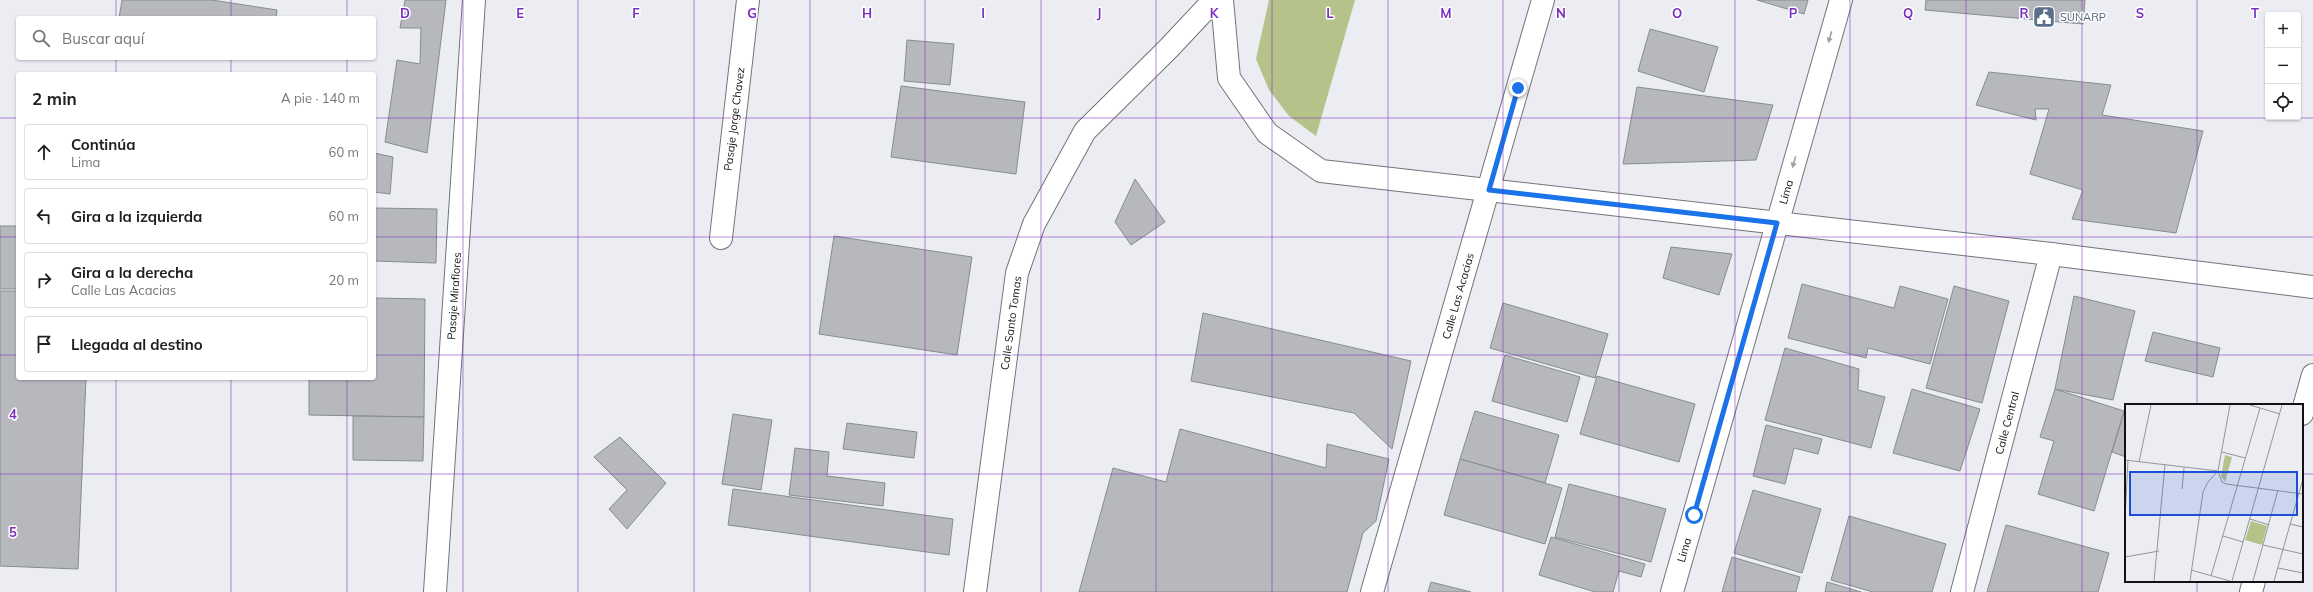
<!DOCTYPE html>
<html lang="es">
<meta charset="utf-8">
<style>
:root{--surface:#fff;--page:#f6f6f6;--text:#202124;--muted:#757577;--line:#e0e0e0}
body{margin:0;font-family:Mulish,sans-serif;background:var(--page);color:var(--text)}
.controls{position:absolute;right:12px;top:12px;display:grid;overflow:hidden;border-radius:4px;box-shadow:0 1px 3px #0004}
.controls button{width:36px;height:36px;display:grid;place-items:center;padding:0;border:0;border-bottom:1px solid var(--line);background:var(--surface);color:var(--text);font:20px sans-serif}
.stop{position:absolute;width:12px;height:12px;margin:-9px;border:3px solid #1a73e8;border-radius:50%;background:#fff}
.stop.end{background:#1a73e8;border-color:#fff;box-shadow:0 1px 4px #0008}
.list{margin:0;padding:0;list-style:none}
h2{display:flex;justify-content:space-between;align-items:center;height:52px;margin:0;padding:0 16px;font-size:17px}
h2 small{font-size:13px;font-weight:400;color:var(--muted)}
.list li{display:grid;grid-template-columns:26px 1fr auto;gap:12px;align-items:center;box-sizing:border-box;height:56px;margin:0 8px 8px;padding:0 8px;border:1px solid var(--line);border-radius:4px}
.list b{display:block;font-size:15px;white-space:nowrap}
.list p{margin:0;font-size:13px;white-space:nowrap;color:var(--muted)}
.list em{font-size:13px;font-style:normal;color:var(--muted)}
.icon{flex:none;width:22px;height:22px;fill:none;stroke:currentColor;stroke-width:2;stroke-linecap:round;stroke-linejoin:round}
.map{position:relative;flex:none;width:2313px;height:592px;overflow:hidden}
.search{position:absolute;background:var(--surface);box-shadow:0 1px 3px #0004;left:16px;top:16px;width:360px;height:44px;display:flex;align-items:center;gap:10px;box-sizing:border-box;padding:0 14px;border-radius:4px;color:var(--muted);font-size:15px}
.panel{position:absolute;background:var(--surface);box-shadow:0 1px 3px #0004;left:16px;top:72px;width:360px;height:308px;border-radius:4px}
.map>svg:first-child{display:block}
.green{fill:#b5c289}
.building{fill:#b6b8bd;stroke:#888b8f}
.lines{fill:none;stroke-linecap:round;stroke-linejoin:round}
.minor-casing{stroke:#727479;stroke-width:24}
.minor{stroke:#fff;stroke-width:22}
.oneway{fill:#a0a0a1}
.route{stroke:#1a73e8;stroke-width:5}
.grid{fill:none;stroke:#7b2cbf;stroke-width:1;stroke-opacity:0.55}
.labels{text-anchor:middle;stroke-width:3;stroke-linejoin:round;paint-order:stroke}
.service-label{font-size:11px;fill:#4e5e75;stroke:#fff;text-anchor:start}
.street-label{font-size:11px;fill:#121214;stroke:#fff}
.inset-road{fill:none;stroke:#94959a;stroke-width:1}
.view{fill:#1d4ed8;fill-opacity:0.15;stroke:#1d4ed8;stroke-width:2}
.inset-edge{fill:none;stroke:#121214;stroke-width:2}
.grid-label{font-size:13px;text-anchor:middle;font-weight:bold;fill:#7b2cbf;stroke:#fff;stroke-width:3;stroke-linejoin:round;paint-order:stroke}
</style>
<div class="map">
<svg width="2313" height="592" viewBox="0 0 2313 592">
<rect width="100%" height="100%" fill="#ebedf3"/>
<polygon class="green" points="1269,0 1355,0 1316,136 1289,116 1269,90 1256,59"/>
<g class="building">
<polygon points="122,0 212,0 277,10 276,18 119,18"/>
<polygon points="405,0 446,0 427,153 385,142 397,60 420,64 421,28 400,28"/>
<polygon points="1757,0 1808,0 1804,14"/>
<polygon points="1926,0 2085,0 2083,24 1925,10"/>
<polygon points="1650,29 1718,47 1704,92 1638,71"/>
<polygon points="907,40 954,44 950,85 904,81"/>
<polygon points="1989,72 2111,85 2102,115 2203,131 2176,233 2072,219 2083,190 2030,174 2049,109 2035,109 2036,120 1976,105"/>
<polygon points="901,86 1025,102 1016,174 891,157"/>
<polygon points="1637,87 1773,105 1756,160 1623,164"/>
<polygon points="374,153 393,157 390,194 374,192"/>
<polygon points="1135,179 1165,222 1131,245 1115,222"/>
<polygon points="374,208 437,209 436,263 374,261"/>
<rect x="0" y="226" width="18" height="63"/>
<polygon points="834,236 972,257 957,355 819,334"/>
<polygon points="1671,247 1732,254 1719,295 1663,278"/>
<polygon points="1802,284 1894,308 1900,286 1948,299 1930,364 1868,348 1866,358 1788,338"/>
<polygon points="1954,286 2009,301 1982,403 1926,388"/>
<polygon points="0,291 18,291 18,378 86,378 78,569 0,566"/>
<polygon points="2074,296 2135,311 2113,400 2055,389"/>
<polygon points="374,298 425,299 424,417 309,415 309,378 374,378"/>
<polygon points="1503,303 1608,334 1595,378 1490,348"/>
<polygon points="1203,313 1411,361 1392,449 1354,413 1191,381"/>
<polygon points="2153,332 2220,348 2213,377 2145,361"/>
<polygon points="1785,348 1859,369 1858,390 1885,397 1871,448 1765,420"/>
<polygon points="1505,355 1580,377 1567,422 1492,401"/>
<polygon points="1597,376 1695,404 1679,462 1580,434"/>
<polygon points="1912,389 1980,409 1960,471 1893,453"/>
<polygon points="2055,389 2124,411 2094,511 2038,494 2054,441 2040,437"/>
<polygon points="2126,406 2126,457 2112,452"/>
<polygon points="1475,411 1559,435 1545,483 1460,459"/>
<polygon points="733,414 772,420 761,490 722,484"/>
<polygon points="353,416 424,417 423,461 353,460"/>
<polygon points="847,423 917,432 914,458 843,449"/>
<polygon points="1766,425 1822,439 1818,454 1794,448 1785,484 1753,476"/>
<polygon points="1180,429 1326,468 1327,444 1389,459 1376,521 1363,533 1347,592 1079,592 1113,468 1166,482"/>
<polygon points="620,437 666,483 627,529 609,509 627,490 594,457"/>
<polygon points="795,448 829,452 827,476 885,483 883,506 789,495"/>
<polygon points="1460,459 1562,488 1545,544 1444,515"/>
<polygon points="1569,484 1666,509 1651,562 1555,537"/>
<polygon points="733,489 953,519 949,555 728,525"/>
<polygon points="1753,490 1821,509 1802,573 1734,553"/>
<polygon points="1849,516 1946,544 1932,592 1873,592 1831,580"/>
<polygon points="2006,525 2109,553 2098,592 1987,592"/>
<polygon points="1551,537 1645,564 1641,577 1619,571 1613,592 1595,592 1539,575"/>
<polygon points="1732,557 1800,577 1796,592 1722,592"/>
<polygon points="1431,582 1471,592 1428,592"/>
<polygon points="1827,582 1861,592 1825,592"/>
</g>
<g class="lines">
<g class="minor-casing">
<g id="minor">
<polyline points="1222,0 1229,78 1267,133 1321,171 2051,254 2313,287"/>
<polyline points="721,238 748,0"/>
<polyline points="2302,414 2313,375"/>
<polyline points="435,592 474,0"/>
<polyline points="975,592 1017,273 1034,224 1085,131 1168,49 1214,0"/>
<polyline points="1372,592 1543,0"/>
<polyline points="1672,592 1841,0"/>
<polyline points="1962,592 2051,254"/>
<polyline points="2251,592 2254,581"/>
</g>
</g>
<use href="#minor" class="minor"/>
</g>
<defs><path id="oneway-solid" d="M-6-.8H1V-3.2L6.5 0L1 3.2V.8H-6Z"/></defs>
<g class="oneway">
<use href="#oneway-solid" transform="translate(1830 37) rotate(106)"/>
<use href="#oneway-solid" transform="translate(1794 162) rotate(106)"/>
</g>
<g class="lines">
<polyline class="route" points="1518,88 1489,190 1777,223 1694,515"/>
</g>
<path class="grid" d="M116 0V18M231 0V18M347 0V18M463 0V592M578 0V592M694 0V592M810 0V592M925 0V592M1041 0V592M1156 0V592M1272 0V592M1388 0V592M1503 0V592M1619 0V592M1735 0V592M1850 0V592M1966 0V592M2082 0V592M2197 0V405M116 58V74M231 58V74M347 58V74M0 118H18M374 118H2313M0 237H18M374 237H2313M0 355H18M374 355H2313M116 378V592M231 378V592M347 378V592M0 474H2126M2302 474H2313M2197 581V592"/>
<defs>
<g id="civic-square" transform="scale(1.15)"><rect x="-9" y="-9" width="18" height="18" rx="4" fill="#5c6f8a" stroke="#fff"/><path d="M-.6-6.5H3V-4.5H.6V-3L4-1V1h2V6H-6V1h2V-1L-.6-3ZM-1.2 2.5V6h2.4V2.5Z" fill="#fff"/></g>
</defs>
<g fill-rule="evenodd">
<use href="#civic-square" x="2044" y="17"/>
</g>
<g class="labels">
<g class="service-label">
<text x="2060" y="21">SUNARP</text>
</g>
<g class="street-label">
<text transform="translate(734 119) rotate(-83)" y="4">Pasaje Jorge Chavez</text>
<text transform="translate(1786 192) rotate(-74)" y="4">Lima</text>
<text transform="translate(454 296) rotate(-86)" y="4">Pasaje Miraflores</text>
<text transform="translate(1458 296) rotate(-74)" y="4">Calle Las Acacias</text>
<text transform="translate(1011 323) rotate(-82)" y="4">Calle Santo Tomas</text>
<text transform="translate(2007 423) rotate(-75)" y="4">Calle Central</text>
<text transform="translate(1684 550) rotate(-74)" y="4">Lima</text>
</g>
</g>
<g transform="translate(2125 404)">
<rect width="178" height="178" fill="#ebedf3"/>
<path d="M100 51 107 53 100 78 96 72ZM126 117 142 122 137 141 120 136Z" fill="#b5c289"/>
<path class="inset-road" d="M105 1 93 67 97 78 101 80 178 90M125 1 155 10M97 48 120 54M0 56 93 67M14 58 26 1M57 85 59 64M0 115 3 56M125 115 144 121M165 120 178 123M98 132 118 138M138 141 178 150M0 153 34 147M153 164 178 169M66 166 105 177M86 172 135 4M29 177 40 61M65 177 78 88 83 78 93 67M107 177 157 1M128 177 153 86M149 177 178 75"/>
<path class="view" d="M5 68H172V111H5Z"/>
<rect width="178" height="178" class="inset-edge"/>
</g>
<g class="grid-label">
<text x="405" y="18">D</text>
<text x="520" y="18">E</text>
<text x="636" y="18">F</text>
<text x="752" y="18">G</text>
<text x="867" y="18">H</text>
<text x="983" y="18">I</text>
<text x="1099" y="18">J</text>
<text x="1214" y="18">K</text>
<text x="1330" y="18">L</text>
<text x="1446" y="18">M</text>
<text x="1561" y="18">N</text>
<text x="1677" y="18">O</text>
<text x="1793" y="18">P</text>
<text x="1908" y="18">Q</text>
<text x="2024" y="18">R</text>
<text x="2140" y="18">S</text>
<text x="2255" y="18">T</text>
<text x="13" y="419">4</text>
<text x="13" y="537">5</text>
</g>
</svg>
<div class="controls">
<button>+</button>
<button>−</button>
<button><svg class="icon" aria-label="locate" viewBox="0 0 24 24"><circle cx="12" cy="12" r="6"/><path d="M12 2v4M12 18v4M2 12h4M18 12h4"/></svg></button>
</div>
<div class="stop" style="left:1694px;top:515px"></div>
<div class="stop end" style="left:1518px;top:88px"></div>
<div class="search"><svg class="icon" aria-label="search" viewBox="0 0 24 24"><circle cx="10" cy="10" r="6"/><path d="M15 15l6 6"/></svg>Buscar aquí</div>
<section class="panel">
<h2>2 min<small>A pie · 140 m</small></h2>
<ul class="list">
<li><svg class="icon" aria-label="ahead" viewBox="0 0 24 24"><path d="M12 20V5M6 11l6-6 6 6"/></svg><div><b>Continúa</b><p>Lima</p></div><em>60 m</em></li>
<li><svg class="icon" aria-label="left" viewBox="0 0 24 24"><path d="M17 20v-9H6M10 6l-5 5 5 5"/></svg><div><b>Gira a la izquierda</b></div><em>60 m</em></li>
<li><svg class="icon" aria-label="right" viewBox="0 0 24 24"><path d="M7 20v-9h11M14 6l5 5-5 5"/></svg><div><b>Gira a la derecha</b><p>Calle Las Acacias</p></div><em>20 m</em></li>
<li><svg class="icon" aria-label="arrive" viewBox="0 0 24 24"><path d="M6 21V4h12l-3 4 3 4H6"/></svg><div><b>Llegada al destino</b></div></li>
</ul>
</section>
</div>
